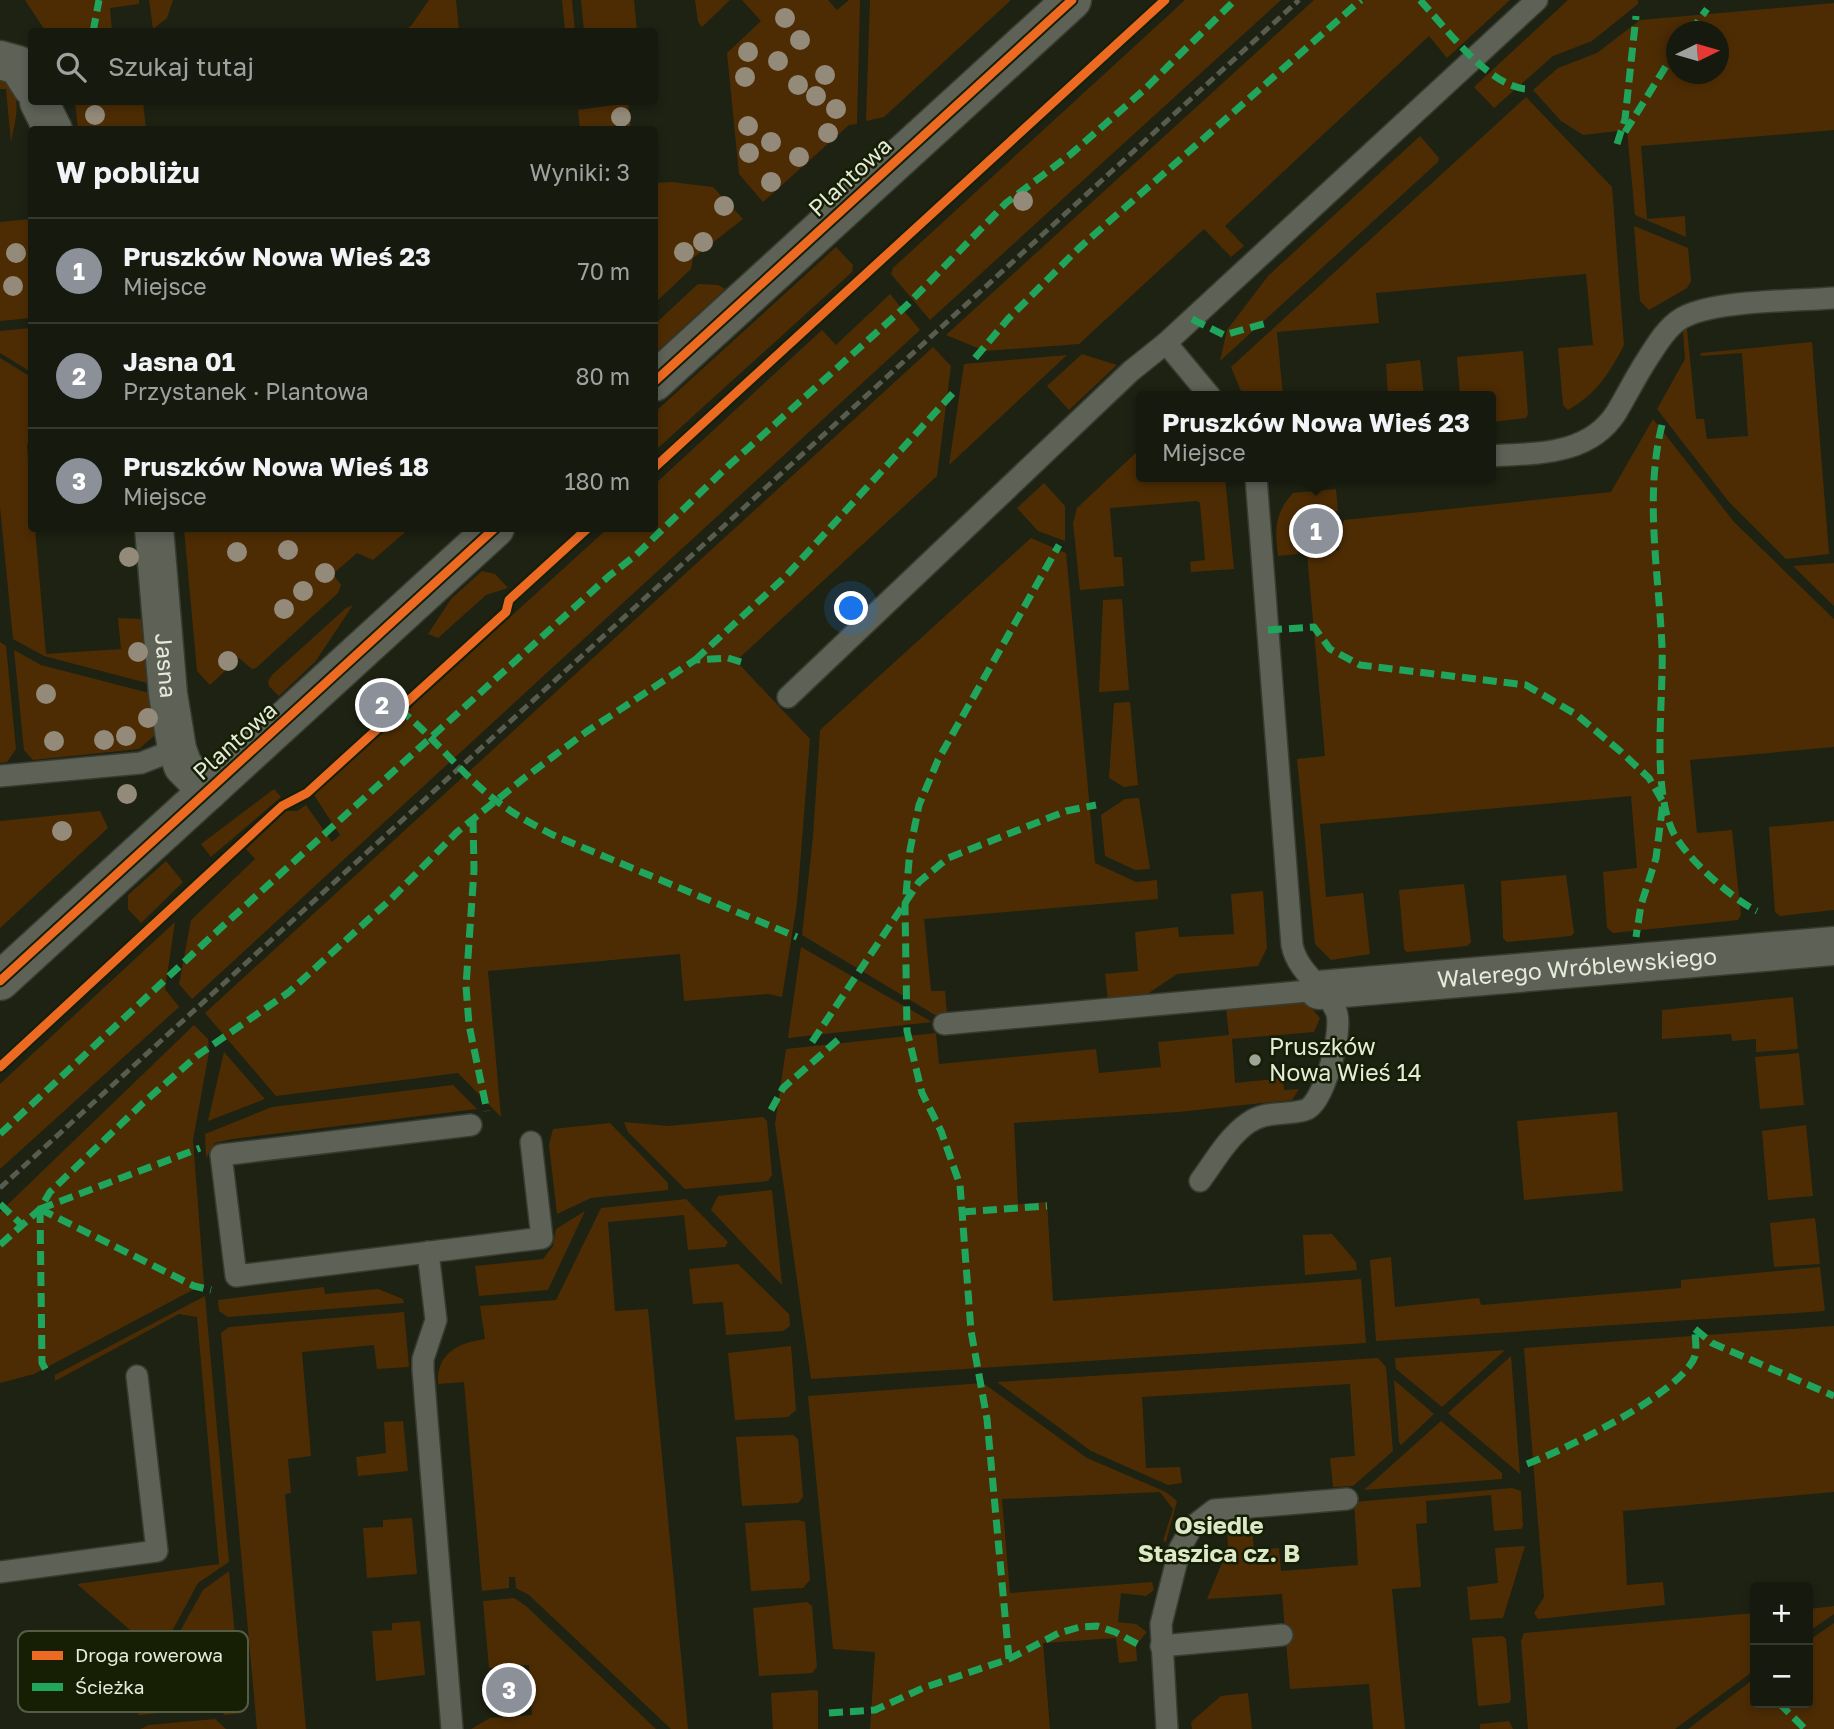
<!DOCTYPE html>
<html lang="pl">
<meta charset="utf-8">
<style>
:root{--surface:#161a0e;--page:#23271c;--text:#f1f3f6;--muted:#9ea19e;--line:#35382e;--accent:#8c9099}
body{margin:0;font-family:"Golos Text",sans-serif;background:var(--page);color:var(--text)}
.controls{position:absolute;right:21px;bottom:21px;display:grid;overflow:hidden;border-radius:7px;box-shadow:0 4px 10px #0003}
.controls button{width:63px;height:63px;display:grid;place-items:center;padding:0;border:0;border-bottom:2px solid var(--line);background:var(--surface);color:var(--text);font:35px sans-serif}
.compass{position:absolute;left:1666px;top:21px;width:63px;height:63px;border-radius:50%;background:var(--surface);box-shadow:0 4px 10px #0003;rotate:85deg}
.you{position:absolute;left:852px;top:609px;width:24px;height:24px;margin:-18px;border:5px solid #fff;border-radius:50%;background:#1a73e8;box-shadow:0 0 0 10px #1a73e833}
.badge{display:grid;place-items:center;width:46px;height:46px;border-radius:50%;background:var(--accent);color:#fff;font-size:23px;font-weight:700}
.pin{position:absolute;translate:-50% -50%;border:4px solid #fff;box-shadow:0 2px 7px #0006}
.popup{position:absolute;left:1136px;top:391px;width:360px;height:91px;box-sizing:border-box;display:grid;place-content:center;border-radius:7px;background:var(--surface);filter:drop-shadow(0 2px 5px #0005);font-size:23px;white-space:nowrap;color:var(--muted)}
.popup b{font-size:26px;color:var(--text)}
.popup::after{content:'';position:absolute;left:50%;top:100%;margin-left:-14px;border:14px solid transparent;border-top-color:var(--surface)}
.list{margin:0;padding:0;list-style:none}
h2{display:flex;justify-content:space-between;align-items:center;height:91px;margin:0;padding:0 28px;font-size:30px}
h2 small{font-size:23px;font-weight:400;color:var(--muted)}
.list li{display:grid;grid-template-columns:46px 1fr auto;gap:21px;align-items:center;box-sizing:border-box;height:105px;padding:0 28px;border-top:2px solid var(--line)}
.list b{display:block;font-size:26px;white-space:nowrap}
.list p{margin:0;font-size:23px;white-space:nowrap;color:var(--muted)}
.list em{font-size:23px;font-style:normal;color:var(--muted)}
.icon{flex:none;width:38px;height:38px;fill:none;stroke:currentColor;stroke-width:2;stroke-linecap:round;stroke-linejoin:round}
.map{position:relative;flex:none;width:1834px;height:1729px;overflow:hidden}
.search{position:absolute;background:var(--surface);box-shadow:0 4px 10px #0003;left:28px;top:28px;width:630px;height:77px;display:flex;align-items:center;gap:18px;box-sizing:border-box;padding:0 24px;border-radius:7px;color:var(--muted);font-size:26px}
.panel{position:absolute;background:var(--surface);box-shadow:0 4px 10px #0003;left:28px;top:126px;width:630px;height:406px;border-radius:7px}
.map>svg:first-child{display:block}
.green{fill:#4d2c04;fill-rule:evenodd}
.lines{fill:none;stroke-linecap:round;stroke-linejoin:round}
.lane-casing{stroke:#373c30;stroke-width:24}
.street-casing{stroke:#373c30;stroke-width:41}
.lane{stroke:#5d6156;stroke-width:21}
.street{stroke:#5d6156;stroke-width:38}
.rail{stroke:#585c4f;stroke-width:5;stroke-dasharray:10 5;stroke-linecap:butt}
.quiet{stroke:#20a55d;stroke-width:7;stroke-dasharray:14 7;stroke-linecap:butt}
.cycleway-casing{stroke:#161e04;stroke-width:13}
.cycleway{stroke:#ed6a23;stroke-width:9}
.tree{fill:#938a7a}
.poi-dot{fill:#9fa594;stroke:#161e04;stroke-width:2.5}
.labels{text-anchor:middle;stroke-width:5;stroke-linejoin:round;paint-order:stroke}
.street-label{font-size:23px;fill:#e5ebda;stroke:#161e04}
.poi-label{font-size:23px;fill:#e5ebda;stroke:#161e04;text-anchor:start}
.neighbourhood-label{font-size:24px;font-weight:bold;fill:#dce8c7;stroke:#161e04}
.key{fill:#161e04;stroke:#545c44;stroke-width:2}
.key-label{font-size:19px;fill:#e5ebda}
</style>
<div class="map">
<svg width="1834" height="1729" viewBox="0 0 1834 1729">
<rect width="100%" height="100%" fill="#1d2213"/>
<g class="green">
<polygon points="25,0 139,0 139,4 110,8 112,31 46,32"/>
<polygon points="149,0 173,0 167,18 153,29"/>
<polygon points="429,0 456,0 459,31 403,31 411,26"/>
<polygon points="562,0 572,0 575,31 565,31"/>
<polygon points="581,0 634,0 637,31 584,31"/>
<polygon points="695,0 730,0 702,27 698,22"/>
<polygon points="742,0 828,0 837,10 849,0 860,0 857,124 849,125 763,202 739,174 727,53 761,21"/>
<polygon points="870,0 1011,0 884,117 866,121"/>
<polygon points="1185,0 1281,0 930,320 891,274 893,268"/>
<polygon points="1314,0 1510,0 1447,58 1429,36 1225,226 1244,246 1231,257 1204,229 1079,344 985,351 946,335"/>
<polygon points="1568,0 1638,0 1638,4 1592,41 1553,56 1494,108 1474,87"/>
<path d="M1834 3V130L1641 146 1647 219 1685 216 1686 237 1635 215 1627 130 1583 135 1561 121 1533 90 1558 68 1597 53 1640 20ZM1676 32H1718V74H1676Z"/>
<path d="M0 77C25 94 16 116 11 142L6 89H0Z"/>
<path d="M1526 97 1612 187 1624 345C1610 373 1595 395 1568 410L1563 405 1558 348 1593 345 1586 274 1376 293 1379 323 1277 332 1283 396H1243L1231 367Z"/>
<polygon points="75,102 143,102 146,129 78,129"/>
<polygon points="628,103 631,129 580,129 578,110"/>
<polygon points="1420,136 1439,158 1438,162 1220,361 1227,330 1268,276"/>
<polygon points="671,182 713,187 743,219 693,258 691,269 655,303 655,183"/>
<polygon points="31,219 31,318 0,321 0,222"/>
<polygon points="1634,226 1688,248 1691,281 1687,288 1649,310 1640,301"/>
<polygon points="836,247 853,265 852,272 658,448 655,445 655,412"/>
<polygon points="698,284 718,285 725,289 655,353 655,324"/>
<polygon points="890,294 920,330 192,999 179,984 191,920 255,859 246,849 286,811 297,811 306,805 332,842 340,835 314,795 607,529 654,528 655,484 822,330 836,345"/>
<polygon points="31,328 32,328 31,372 0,353 0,331"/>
<polygon points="1687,329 1696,419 1704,419 1707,439 1748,436 1742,353 1700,356 1701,353 1812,342 1829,554 1786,559 1729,502 1657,409 1685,359 1683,331"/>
<polygon points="933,347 951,366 937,476 736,661 810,739 797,903 782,997 768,994 684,1001 680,954 488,971 501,1117 458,1073 276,1096 205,1013"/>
<polygon points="1523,351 1528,414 1526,418 1491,422 1491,396 1460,396 1457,357"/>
<polygon points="1082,354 1117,365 1069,410 1047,386"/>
<polygon points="1067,355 949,465 964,364"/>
<polygon points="0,358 31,377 31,443 27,444 32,528 35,529 46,654 121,649 118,618 141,619 147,683 44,656 13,639 0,507"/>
<polygon points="1420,360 1424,396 1385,396 1388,395 1386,364"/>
<polygon points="1653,419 1734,522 1834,619 1834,747 1690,760 1697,833 1732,830 1741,915 1738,920 1613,933 1607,928 1603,872 1637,868 1631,796 1320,824 1326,897 1363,893 1370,954 1331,960 1315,944 1297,759 1325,756 1307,553 1339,550 1338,536 1344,520 1611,492"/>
<polygon points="1141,448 1141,477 1225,477 1234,569 1191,572 1190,562 1205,560 1200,503 1197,501 1110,508 1114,557 1122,557 1124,586 1080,590 1073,523 1077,508"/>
<polygon points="1044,483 1065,506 1065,541 1038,531 1017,508"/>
<path d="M1336 489 1338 511 1295 515 1298 554 1278 556C1275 530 1274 514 1293 493Z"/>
<polygon points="184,529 184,528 409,529 373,560 357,553 333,574 341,585 338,593 256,668 252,669 239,658 210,685 197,671"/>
<polygon points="1031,538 1066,553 1095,863 1136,882 1157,880 1158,899 924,919 931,991 945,991 947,1014 935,1015 802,935 813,837 820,730"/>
<polygon points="1834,563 1834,606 1793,566"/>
<polygon points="482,571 495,574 508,588 486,595 438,638 428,634 451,599"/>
<polygon points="1122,599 1129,690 1099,692 1103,600"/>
<polygon points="353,605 315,662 279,696 269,686 268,681 273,674 346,608"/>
<polygon points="0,642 6,646 16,749 7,762 0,763"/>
<polygon points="14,650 41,665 157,695 155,735 139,749 33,760 24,750"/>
<polygon points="1130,702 1138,785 1124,787 1109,778 1114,703"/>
<polygon points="274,789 281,797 211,857 201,844"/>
<polygon points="1139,798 1150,869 1135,870 1105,856 1101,815 1125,799"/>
<polygon points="100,811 108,828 0,928 0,821"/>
<polygon points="1834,821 1834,910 1780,916 1775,912 1769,827"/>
<polygon points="166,861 183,882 141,923 128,909 128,895"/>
<polygon points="1566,875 1574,933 1571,936 1507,942 1503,938 1501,881"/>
<polygon points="1464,884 1471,942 1467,946 1407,952 1404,949 1399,890"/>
<polygon points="1263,891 1267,948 1258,966 1177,974 1143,997 1108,1000 1105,974 1138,971 1135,932 1178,927 1179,937 1234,934 1231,894"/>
<polygon points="175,922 165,989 179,1007 0,1169 0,1084"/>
<polygon points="801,947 932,1022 788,1038"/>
<polygon points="1793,997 1798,1049 1756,1052 1756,1039 1732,1041 1731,1034 1662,1039 1662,1010"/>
<polygon points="1300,1001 1306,1002 1320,1018 1314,1032 1232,1039 1235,1083 1283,1078 1284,1090 1299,1089 1292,1100 1178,1112 1014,1123 1018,1204 1047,1202 1053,1301 1361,1279 1366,1343 811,1379 775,1124 786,1049 936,1033 939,1064 1096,1049 1099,1073 1161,1067 1158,1042 1229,1035 1226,1008"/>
<polygon points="194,1025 208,1039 209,1052 193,1140 204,1284 34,1374 0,1383 0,1212"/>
<polygon points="224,1052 265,1099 208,1121"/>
<polygon points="1799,1053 1804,1105 1760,1109 1755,1057"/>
<polygon points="453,1085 477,1109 232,1139 215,1143 206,1158 205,1134 272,1107"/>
<polygon points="1617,1112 1623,1191 1524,1200 1517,1121"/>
<polygon points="763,1117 767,1121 772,1175 768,1181 685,1189 628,1132 624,1122 668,1126"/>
<polygon points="610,1123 668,1183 668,1190 591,1198 557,1214 549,1145 553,1129"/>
<polygon points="1806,1125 1813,1196 1768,1200 1762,1131"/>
<polygon points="772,1190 782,1285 711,1210 718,1196"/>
<path d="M686 1199 728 1242 725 1247 688 1250 684 1215 608 1222 615 1311 648 1309 688 1729H671L529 1595 516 1588 515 1577H509V1588L482 1591 464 1382 438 1384C436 1353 459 1343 485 1339L480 1306 556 1300 601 1208Z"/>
<polygon points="585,1211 548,1290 479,1296 475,1266 543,1259 553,1246 556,1229"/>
<polygon points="1815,1218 1820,1264 1774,1267 1770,1223"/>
<polygon points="1332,1234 1356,1262 1357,1270 1305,1275 1303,1235"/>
<polygon points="1391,1257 1395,1307 1479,1298 1481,1305 1681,1288 1681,1280 1820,1267 1825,1311 1376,1341 1370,1260"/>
<polygon points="738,1264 789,1314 790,1326 783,1331 726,1335 723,1302 693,1304 689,1269"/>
<polygon points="324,1287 325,1294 378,1289 403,1299 404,1303 228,1317 219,1311 218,1300"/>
<polygon points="205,1296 229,1562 198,1583 159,1655 77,1584 219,1564 197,1317 179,1314 55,1381 55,1375"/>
<polygon points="404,1312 409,1367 377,1369 374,1345 302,1352 311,1456 288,1459 291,1493 285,1494 306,1729 257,1729 221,1333 229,1327"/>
<polygon points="1834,1326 1834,1492 1623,1511 1627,1585 1663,1582 1665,1605 1538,1619 1534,1613 1544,1597 1524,1348"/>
<polygon points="791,1346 796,1410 788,1417 735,1420 728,1353"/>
<polygon points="1505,1350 1442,1407 1396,1369 1395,1358"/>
<polygon points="1511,1356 1520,1474 1448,1413"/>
<polygon points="1378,1358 1386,1367 1393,1451 1353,1486 1333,1487 1330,1458 1355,1456 1350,1384 1142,1397 1146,1468 1180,1467 1182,1483 1168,1485 1091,1451 997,1382"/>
<polygon points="1394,1380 1434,1414 1401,1445 1399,1442"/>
<polygon points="983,1383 1087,1458 1166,1492 1177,1501 1166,1542 1163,1541 1173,1509 1160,1492 1002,1499 1010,1593 1152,1582 1154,1590 1146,1596 1121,1593 1118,1622 1136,1624 1147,1632 1136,1645 1137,1661 1119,1663 1116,1638 1043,1643 1050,1729 870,1729 875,1652 833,1649 808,1396"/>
<polygon points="403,1421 408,1471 358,1476 356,1457 386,1453 384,1422"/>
<polygon points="1441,1421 1502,1473 1502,1479 1364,1490"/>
<polygon points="793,1435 798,1439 803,1497 798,1503 742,1506 736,1437"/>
<polygon points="1512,1488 1521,1491 1523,1526 1521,1529 1494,1531 1491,1495 1426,1501 1427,1523 1416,1524 1421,1587 1392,1589 1405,1729 1373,1729 1369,1684 1290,1689 1282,1594 1207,1599 1221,1565 1229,1555 1226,1522 1251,1518 1254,1550 1279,1548 1281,1571 1358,1565 1354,1502"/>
<polygon points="412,1518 417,1574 367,1578 363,1528 383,1527 383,1520"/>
<polygon points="799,1520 805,1522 810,1580 803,1588 751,1591 745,1523"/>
<polygon points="1525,1546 1503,1618 1470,1620 1467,1587 1498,1583 1495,1548"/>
<polygon points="229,1571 242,1713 225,1715 164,1660 203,1590"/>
<polygon points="514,1598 526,1606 656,1729 471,1729 490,1718 532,1715 529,1665 489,1668 483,1601"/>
<polygon points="807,1602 812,1606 817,1667 812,1673 759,1676 753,1608"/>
<polygon points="1834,1606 1834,1614 1808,1632 1808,1609"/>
<polygon points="1755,1613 1755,1670 1675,1729 1528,1729 1521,1641 1524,1633"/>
<polygon points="420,1621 425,1675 376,1681 372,1631 392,1630 392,1623"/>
<polygon points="1834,1623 1834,1729 1688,1729 1755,1678 1755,1703 1808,1703 1808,1641"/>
<polygon points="1502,1636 1506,1639 1511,1699 1509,1703 1478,1706 1472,1638"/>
<polygon points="162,1672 204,1709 138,1715"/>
<polygon points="815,1690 818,1691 818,1729 773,1729 771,1693"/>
<polygon points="1248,1693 1252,1729 1192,1729 1191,1722 1221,1696"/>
<polygon points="215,1719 226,1729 140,1729 149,1725"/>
<polygon points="1509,1721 1513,1729 1480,1729 1480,1724"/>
</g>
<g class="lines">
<g class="lane-casing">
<g id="lane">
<polyline points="1166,343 1210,396"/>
<path d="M1491 456C1536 453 1588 456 1616 413 1627 395 1636 376 1648 358 1657 344 1667 327 1682 318 1713 300 1795 301 1834 298"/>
<polyline points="788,697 1131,371 1166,343 1537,0"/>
<polyline points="0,776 141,763 177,749"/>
<polyline points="944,1024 1319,990"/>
<polyline points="471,1125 221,1155 236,1276 542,1238 531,1142"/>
<path d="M1200 1181C1214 1162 1228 1137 1248 1123 1266 1110 1285 1116 1305 1110 1324 1105 1344 1028 1336 1011 1325 986 1298 974 1292 945L1256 477"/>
<polyline points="428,1252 436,1320 423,1359 423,1370 452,1729"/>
<polyline points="0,1572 157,1551 137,1376"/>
<polyline points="1161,1646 1282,1635"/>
<polyline points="1167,1729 1161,1624 1180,1548 1192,1527 1214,1510 1347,1499"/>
</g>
</g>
<g class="street-casing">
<g id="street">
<polyline points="0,60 18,65 32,87"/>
<polyline points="39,102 53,130"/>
<polyline points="654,382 1072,0"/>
<path id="s1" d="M154 528 168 694 177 749 183 766 208 791"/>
<polyline points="0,981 495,528"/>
<path id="s2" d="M1319 990 1834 946"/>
</g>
</g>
<use href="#lane" class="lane"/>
<use href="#street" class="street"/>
<polyline class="rail" points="0,1188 1299,0"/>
<g class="quiet">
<path d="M1420 0C1445 27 1488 86 1526 89"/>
<polyline points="93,32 99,0"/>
<polyline points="1690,32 1707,9"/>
<polyline points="1625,132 1676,50"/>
<polyline points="1617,144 1625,119 1636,16"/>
<polyline points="1192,319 1224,335 1270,322"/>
<polyline points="975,358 1008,319 1079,248 1361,0"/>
<path d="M1662 425C1644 496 1659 575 1662 647 1664 699 1651 786 1673 832 1686 858 1732 899 1757 911"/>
<polyline points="1268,630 1314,627 1330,649 1360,665 1526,685 1577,715 1620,751 1649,778 1663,802 1656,858 1641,905 1636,937"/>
<polyline points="695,660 786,576 953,393"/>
<path d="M399 709C435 737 461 775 498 802 515 815 534 825 553 835L797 937"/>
<polyline points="473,819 474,870 466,986 469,1025 487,1111"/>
<polyline points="812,1042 919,882 948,858 1066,811 1096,805"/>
<polyline points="771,1110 783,1088 839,1039"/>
<polyline points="0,1134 213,935 609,576 636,555 725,469 907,305 1006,203 1071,154 1144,90 1235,0"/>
<polyline points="0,1204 22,1225"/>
<polyline points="40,1209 194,1286 211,1290"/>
<polyline points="40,1209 200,1148"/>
<polyline points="40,1209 42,1363 48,1374"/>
<polyline points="962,1212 1047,1206"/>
<polyline points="0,1245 40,1209 50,1192 143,1103 198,1055 289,992 392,898 457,832 523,779 586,732 695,660 728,658 741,662"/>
<polyline points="1695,1329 1712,1343 1834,1396"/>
<path d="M1527 1464C1564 1450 1682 1393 1695 1356 1697 1348 1695 1337 1695 1329"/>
<polyline points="1009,1659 987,1419 971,1331 960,1185 941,1131 922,1093 907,1031 905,906 910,850 919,805 938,760 1059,545"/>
<polyline points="1753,1676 1755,1678"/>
<polyline points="1779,1703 1805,1729"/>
<polyline points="829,1713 875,1710 923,1688 1009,1659 1059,1633 1080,1627 1097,1626 1115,1632 1141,1646"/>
</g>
<g class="cycleway-casing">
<g id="cycleway">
<polyline points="654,382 1072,0"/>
<polyline points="654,468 1165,0"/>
<polyline points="0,981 495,528"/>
<polyline points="0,1067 282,806 307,793 506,612 509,600 588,528"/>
</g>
</g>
<use href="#cycleway" class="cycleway"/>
</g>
<g class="tree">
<circle cx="785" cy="18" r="10"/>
<circle cx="800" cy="40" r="10"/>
<circle cx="748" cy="52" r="10"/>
<circle cx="778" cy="61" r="10"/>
<circle cx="825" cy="75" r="10"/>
<circle cx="745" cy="77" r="10"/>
<circle cx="798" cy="85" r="10"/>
<circle cx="816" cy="96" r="10"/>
<circle cx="836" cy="109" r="10"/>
<circle cx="95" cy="115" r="10"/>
<circle cx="621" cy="117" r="10"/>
<circle cx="748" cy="126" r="10"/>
<circle cx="828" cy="133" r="10"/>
<circle cx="771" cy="142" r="10"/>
<circle cx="749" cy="153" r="10"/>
<circle cx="799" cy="157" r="10"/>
<circle cx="771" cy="182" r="10"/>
<circle cx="1023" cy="201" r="10"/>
<circle cx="724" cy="206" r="10"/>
<circle cx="703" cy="242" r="10"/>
<circle cx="684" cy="252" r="10"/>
<circle cx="16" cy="253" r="10"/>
<circle cx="13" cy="286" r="10"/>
<circle cx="288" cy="550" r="10"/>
<circle cx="237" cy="552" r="10"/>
<circle cx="129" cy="557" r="10"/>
<circle cx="325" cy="573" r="10"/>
<circle cx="303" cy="591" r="10"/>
<circle cx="284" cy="609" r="10"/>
<circle cx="138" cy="652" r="10"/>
<circle cx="228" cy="661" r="10"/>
<circle cx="46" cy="694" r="10"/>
<circle cx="148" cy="718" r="10"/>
<circle cx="126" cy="736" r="10"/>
<circle cx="104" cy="740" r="10"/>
<circle cx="54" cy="741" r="10"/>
<circle cx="127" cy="794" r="10"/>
<circle cx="62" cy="831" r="10"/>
</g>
<circle class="poi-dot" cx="1255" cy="1060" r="7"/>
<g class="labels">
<g class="street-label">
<text transform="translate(850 177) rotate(-43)" y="8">Plantowa</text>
<text dy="8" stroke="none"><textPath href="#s1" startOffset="138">Jasna</textPath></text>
<text transform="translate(235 741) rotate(-42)" y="8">Plantowa</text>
<text dy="8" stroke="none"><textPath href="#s2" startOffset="259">Walerego Wróblewskiego</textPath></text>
</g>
<g class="poi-label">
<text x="1269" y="1055">Pruszków<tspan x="1269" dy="26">Nowa Wieś 14</tspan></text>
</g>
<g class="neighbourhood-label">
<text x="1219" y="1534">Osiedle<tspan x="1219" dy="28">Staszica cz. B</tspan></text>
</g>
</g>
<rect x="18" y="1631" width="230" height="81" rx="10" class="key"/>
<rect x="32" y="1651" width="31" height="9" fill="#ed6a23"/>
<rect x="32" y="1683" width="31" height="8" fill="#20a55d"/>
<g class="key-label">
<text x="75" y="1662">Droga rowerowa</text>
<text x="75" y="1694">Ścieżka</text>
</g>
</svg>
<div class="controls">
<button>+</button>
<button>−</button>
</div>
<svg class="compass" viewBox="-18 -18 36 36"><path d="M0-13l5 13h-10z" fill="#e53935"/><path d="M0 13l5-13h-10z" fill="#9ea19e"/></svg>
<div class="you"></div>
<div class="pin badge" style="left:1316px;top:531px">1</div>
<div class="popup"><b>Pruszków Nowa Wieś 23</b>Miejsce</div>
<div class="pin badge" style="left:382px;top:705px">2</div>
<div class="pin badge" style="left:509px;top:1690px">3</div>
<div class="search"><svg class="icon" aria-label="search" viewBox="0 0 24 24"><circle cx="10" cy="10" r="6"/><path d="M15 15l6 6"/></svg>Szukaj tutaj</div>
<section class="panel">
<h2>W pobliżu<small>Wyniki: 3</small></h2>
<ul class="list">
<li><span class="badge">1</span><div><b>Pruszków Nowa Wieś 23</b><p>Miejsce</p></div><em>70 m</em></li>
<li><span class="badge">2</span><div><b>Jasna 01</b><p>Przystanek · Plantowa</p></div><em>80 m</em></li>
<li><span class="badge">3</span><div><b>Pruszków Nowa Wieś 18</b><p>Miejsce</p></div><em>180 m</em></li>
</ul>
</section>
</div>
